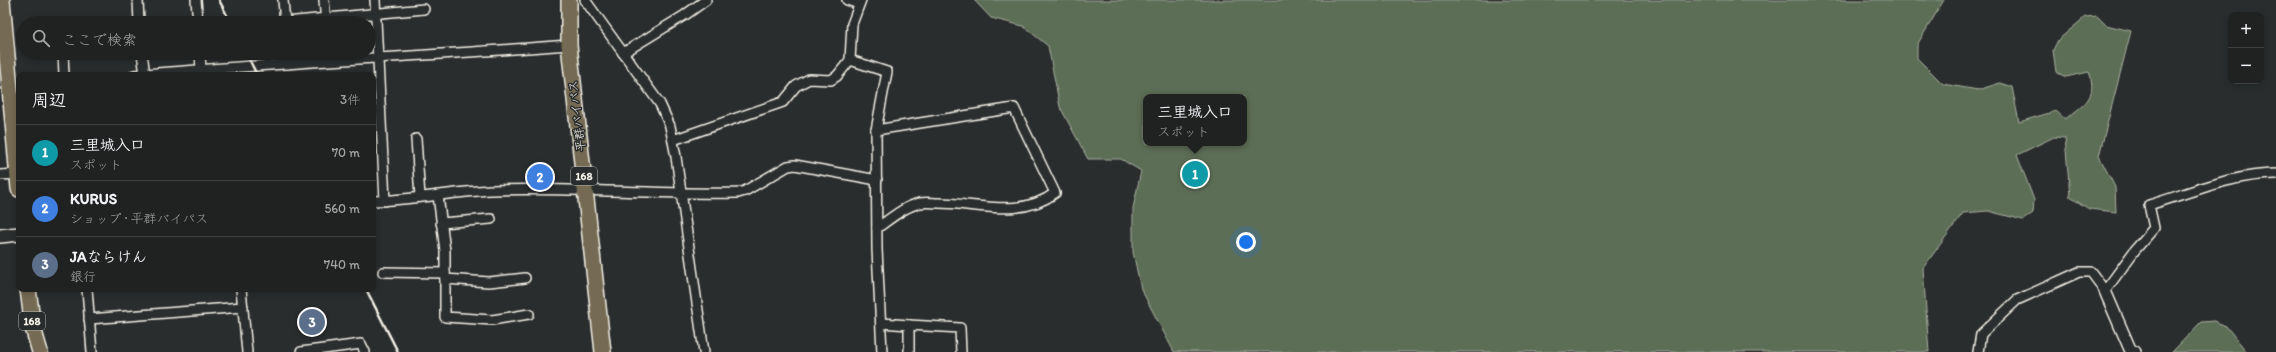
<!DOCTYPE html>
<html lang="ja">
<meta charset="utf-8">
<style>
:root{--surface:#202222;--page:#2d2f2f;--text:#f1f3f6;--muted:#a2a4a5;--line:#3d3f40;--accent:#ff9aa2}
body{margin:0;font-family:Itim,"Klee One",sans-serif;background:var(--page);color:var(--text)}
.controls{position:absolute;right:12px;top:12px;display:grid;overflow:hidden;border-radius:8px;box-shadow:0 2px 6px #0003}
.controls button{width:36px;height:36px;display:grid;place-items:center;padding:0;border:0;border-bottom:1px solid var(--line);background:var(--surface);color:var(--text);font:20px sans-serif}
.you{position:absolute;left:1246px;top:242px;width:14px;height:14px;margin:-10px;border:3px solid #fff;border-radius:50%;background:#1a73e8;box-shadow:0 0 0 6px #1a73e833}
.badge{display:grid;place-items:center;width:26px;height:26px;border-radius:50%;background:var(--accent);color:#fff;font-size:13px;font-weight:700}
.pin{position:absolute;translate:-50% -50%;border:2px solid #fff;box-shadow:0 1px 4px #0006}
.popup{position:absolute;left:1143px;top:94px;width:104px;height:52px;box-sizing:border-box;display:grid;place-content:center;border-radius:8px;background:var(--surface);filter:drop-shadow(0 1px 3px #0005);font-size:13px;white-space:nowrap;color:var(--muted)}
.popup b{font-size:15px;color:var(--text)}
.popup::after{content:'';position:absolute;left:50%;top:100%;margin-left:-8px;border:8px solid transparent;border-top-color:var(--surface)}
.list{margin:0;padding:0;list-style:none}
h2{display:flex;justify-content:space-between;align-items:center;height:52px;margin:0;padding:0 16px;font-size:17px}
h2 small{font-size:13px;font-weight:400;color:var(--muted)}
.list li{display:grid;grid-template-columns:26px 1fr auto;gap:12px;align-items:center;box-sizing:border-box;height:56px;padding:0 16px;border-top:1px solid var(--line)}
.list b{display:block;font-size:15px;white-space:nowrap}
.list p{margin:0;font-size:13px;white-space:nowrap;color:var(--muted)}
.list em{font-size:13px;font-style:normal;color:var(--muted)}
.icon{flex:none;width:22px;height:22px;fill:none;stroke:currentColor;stroke-width:2;stroke-linecap:round;stroke-linejoin:round}
.map{position:relative;flex:none;width:2276px;height:352px;overflow:hidden}
.search{position:absolute;background:var(--surface);box-shadow:0 2px 6px #0003;left:16px;top:16px;width:360px;height:44px;display:flex;align-items:center;gap:10px;box-sizing:border-box;padding:0 14px;border-radius:22px;color:var(--muted);font-size:15px}
.panel{position:absolute;background:var(--surface);box-shadow:0 2px 6px #0003;left:16px;top:72px;width:360px;height:220px;border-radius:8px}
.map>svg:first-child{display:block}
.green{fill:#5d6e57;stroke:#a8b0a0;fill-rule:evenodd}
.lines{fill:none;stroke-linecap:round;stroke-linejoin:round}
.minor-casing{stroke:#f4f1e8;stroke-width:12}
.tertiary-casing{stroke:#f4f1e8;stroke-width:14}
.secondary-casing{stroke:#f4f1e8;stroke-width:16}
.trunk-casing{stroke:#f4f1e8;stroke-width:18}
.minor{stroke:#2a2d2e;stroke-width:9}
.tertiary{stroke:#2a2d2e;stroke-width:11}
.secondary{stroke:#2a2d2e;stroke-width:13}
.trunk{stroke:#746b52;stroke-width:15}
.rail{stroke:#f4f1e8;stroke-width:2.5}
.labels{text-anchor:middle;stroke-width:3;stroke-linejoin:round;paint-order:stroke}
.shield{fill:#2a2d2e;stroke:#b7b6b0;stroke-width:1}
.shield-label{font-size:11px;font-weight:bold;fill:#f4f1e8}
.street-label{font-size:12px;fill:#f4f1e8;stroke:#2a2d2e}
</style>
<div class="map">
<svg width="2276" height="352" viewBox="0 0 2276 352">
<rect width="100%" height="100%" fill="#2a2d2e"/>
<filter id="ink" filterUnits="userSpaceOnUse"><feTurbulence type="fractalNoise" baseFrequency=".025" numOctaves="2"/><feDisplacementMap in="SourceGraphic" scale="8" xChannelSelector="R" yChannelSelector="G"/><feConvolveMatrix kernelMatrix="1 2 1 2 8 2 1 2 1" color-interpolation-filters="sRGB"/></filter>
<g filter="url(#ink)">
<g class="green">
<path d="M974 0H1944L1917 45V58L1943 84 1978 90 2000 83 2012 87 2019 122 2056 111 2065 119C2084 105 2098 98 2089 72L2066 77 2056 72 2053 50 2058 40 2085 17 2097 16 2106 25 2131 31 2099 156 2115 187 2116 212 2089 209 2070 197 2065 138 2054 137 2017 155 2034 200 2033 213 2023 220 1988 211 1963 213 1923 268 1929 352H1174L1141 289 1133 252V208L1141 171 1121 159H1088L1060 107 1048 46 1023 26 991 18ZM1146 97H1244V143H1146Z"/>
<polygon points="2214,321 2226,326 2247,352 2172,352 2201,322"/>
</g>
<g class="lines">
<g class="minor-casing">
<g id="minor">
<polyline points="138,0 139,23"/>
<polyline points="196,0 198,23"/>
<polyline points="283,0 285,23"/>
<polyline points="324,0 326,23"/>
<polyline points="375,0 385,201"/>
<polyline points="585,0 660,104 670,126 676,157 704,352"/>
<polyline points="847,0 859,4"/>
<polyline points="861,0 852,24 850,60 887,72 876,130 877,249 882,352"/>
<polyline points="285,22 424,9"/>
<polyline points="63,53 64,75"/>
<polyline points="142,53 145,75"/>
<polyline points="200,53 201,70"/>
<polyline points="287,53 288,64"/>
<polyline points="623,53 685,15 706,0"/>
<path d="M134 75C279 63 424 56 569 45"/>
<path d="M876 130 1014 108 1055 193C1020 219 977 203 938 203 933 203 926 202 920 203 905 206 890 219 877 228"/>
<polyline points="416,139 420,197"/>
<polyline points="673,140 783,102 796,86 809,79 831,80 837,76 850,60"/>
<polyline points="0,175 18,174"/>
<polyline points="438,195 445,251 445,317 492,320 529,314"/>
<path d="M373 201C413 200 452 192 491 190 574 187 656 195 738 193L745 191 788 166 795 165 877 180"/>
<polyline points="441,223 491,219"/>
<polyline points="383,272 445,273"/>
<polyline points="445,279 489,282 525,278"/>
<polyline points="87,289 92,352"/>
<polyline points="241,289 247,352"/>
<polyline points="89,319 243,307"/>
<polyline points="881,323 909,325 909,352"/>
<polyline points="909,325 960,328 961,352"/>
<polyline points="301,352 361,344 365,352"/>
<path d="M1978 352 1981 334 2017 300 2079 272H2091L2105 291 2135 250 2154 228 2149 205C2190 193 2233 174 2276 174"/>
</g>
</g>
<g class="tertiary-casing">
<polyline id="tertiary" points="2105,291 2130,349 2134,352"/>
</g>
<g class="secondary-casing">
<polyline id="secondary" points="0,236 19,234"/>
</g>
<g class="trunk-casing">
<g id="trunk">
<polyline points="2,0 19,189"/>
<polyline points="569,0 569,45 603,352"/>
<polyline points="28,289 33,328 40,352"/>
</g>
</g>
<use href="#minor" class="minor"/>
<use href="#tertiary" class="tertiary"/>
<use href="#secondary" class="secondary"/>
<use href="#trunk" class="trunk"/>
<g class="rail">
<polyline points="219,0 231,23"/>
<polyline points="246,53 257,75"/>
<polyline points="366,289 398,352"/>
</g>
</g>
</g>
<g class="labels">
<g class="shield">
<rect x="571" y="167" width="26" height="18" rx="3"/>
<rect x="19" y="312" width="26" height="18" rx="3"/>
</g>
<g class="shield-label">
<text x="584" y="180">168</text>
<text x="32" y="325">168</text>
</g>
<g class="street-label">
<text transform="translate(577 116) rotate(-97)" y="4">平群バイパス</text>
</g>
</g>
</svg>
<div class="controls">
<button>+</button>
<button>−</button>
</div>
<div class="you"></div>
<div class="pin badge" style="left:1195px;top:174px;background:#0f9aa8">1</div>
<div class="popup"><b>三里城入口</b>スポット</div>
<div class="pin badge" style="left:540px;top:177px;background:#3f7fe0">2</div>
<div class="pin badge" style="left:312px;top:322px;background:#5c6f8a">3</div>
<div class="search"><svg class="icon" aria-label="search" viewBox="0 0 24 24"><circle cx="10" cy="10" r="6"/><path d="M15 15l6 6"/></svg>ここで検索</div>
<section class="panel">
<h2>周辺<small>3件</small></h2>
<ul class="list">
<li><span class="badge" style="background:#0f9aa8">1</span><div><b>三里城入口</b><p>スポット</p></div><em>70 m</em></li>
<li><span class="badge" style="background:#3f7fe0">2</span><div><b>KURUS</b><p>ショップ · 平群バイパス</p></div><em>560 m</em></li>
<li><span class="badge" style="background:#5c6f8a">3</span><div><b>JAならけん</b><p>銀行</p></div><em>740 m</em></li>
</ul>
</section>
</div>
